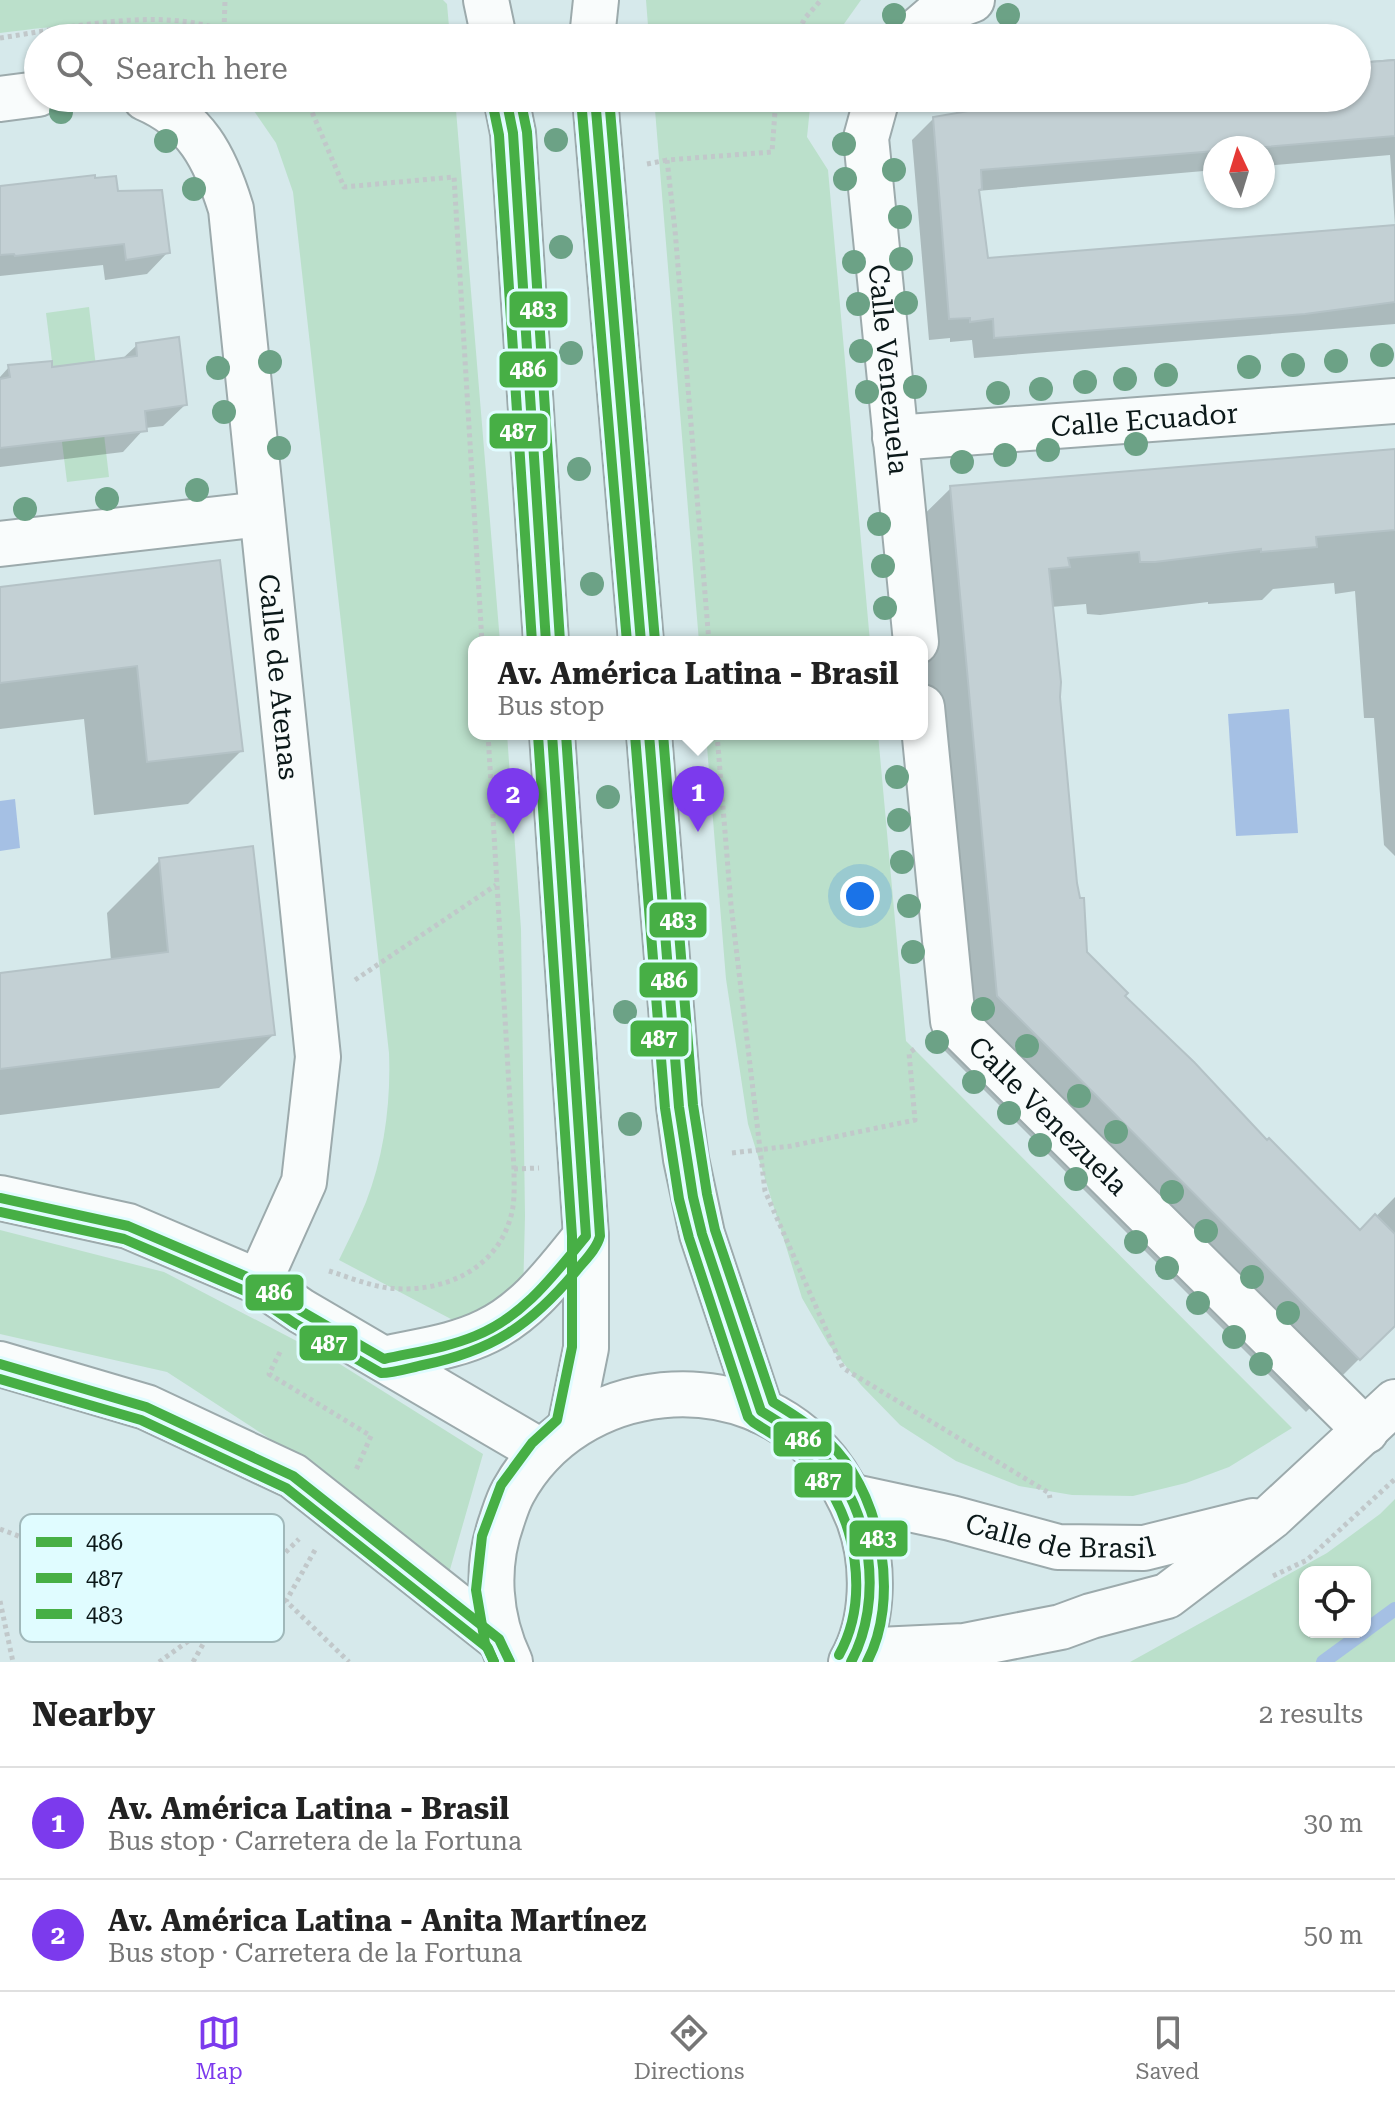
<!DOCTYPE html>
<meta charset="utf-8">
<style>
:root{--surface:#fff;--page:#f2f2f2;--text:#222;--muted:#767676;--line:#e0e0e0;--accent:#7c3aed}
body{margin:0;font-family:"Roboto Serif",serif;background:var(--page);color:var(--text)}
.controls{position:absolute;right:24px;bottom:24px;display:grid;overflow:hidden;border-radius:16px;box-shadow:0 2px 6px #0004}
.controls button{width:72px;height:72px;display:grid;place-items:center;padding:0;border:0;border-bottom:2px solid var(--line);background:var(--surface);color:var(--text);font:40px sans-serif}
.compass{position:absolute;left:1203px;top:136px;width:72px;height:72px;border-radius:50%;background:var(--surface);box-shadow:0 2px 6px #0004;rotate:356deg}
.you{position:absolute;left:860px;top:896px;width:28px;height:28px;margin:-20px;border:6px solid #fff;border-radius:50%;background:#1a73e8;box-shadow:0 0 0 12px #1a73e833}
.badge{display:grid;place-items:center;width:52px;height:52px;border-radius:50%;background:var(--accent);color:#fff;font-size:26px;font-weight:700}
.pin{position:absolute;translate:-50% -66px;filter:drop-shadow(0 2px 4px #0008)}
.pin::after{content:'';position:absolute;top:42px;width:28px;height:24px;background:inherit;clip-path:polygon(0 0,100% 0,50% 100%)}
.popup{position:absolute;left:468px;top:636px;width:460px;height:104px;box-sizing:border-box;display:grid;place-content:center;border-radius:16px;background:var(--surface);filter:drop-shadow(0 2px 6px #0005);font-size:26px;white-space:nowrap;color:var(--muted)}
.popup b{font-size:30px;color:var(--text)}
.popup::after{content:'';position:absolute;left:50%;top:100%;margin-left:-16px;border:16px solid transparent;border-top-color:var(--surface)}
.list{margin:0;padding:0;list-style:none}
h2{display:flex;justify-content:space-between;align-items:center;height:104px;margin:0;padding:0 32px;font-size:34px}
h2 small{font-size:26px;font-weight:400;color:var(--muted)}
.list li{display:grid;grid-template-columns:52px 1fr auto;gap:24px;align-items:center;box-sizing:border-box;height:112px;padding:0 32px;border-top:2px solid var(--line)}
.list b{display:block;font-size:30px;white-space:nowrap}
.list p{margin:0;font-size:26px;white-space:nowrap;color:var(--muted)}
.list em{font-size:26px;font-style:normal;color:var(--muted)}
.icon{flex:none;width:44px;height:44px;fill:none;stroke:currentColor;stroke-width:2;stroke-linecap:round;stroke-linejoin:round}
.map{position:relative;flex:none;width:1395px;height:1662px;overflow:hidden}
.search{position:absolute;background:var(--surface);box-shadow:0 2px 6px #0004;left:24px;right:24px;top:24px;height:88px;display:flex;align-items:center;gap:20px;box-sizing:border-box;padding:0 28px;border-radius:44px;color:var(--muted);font-size:30px}
.sheet{height:328px;background:var(--surface)}
nav{display:flex;justify-content:space-around;align-items:center;box-sizing:border-box;height:112px;border-top:2px solid var(--line);background:var(--surface);font-size:22px;color:var(--muted)}
nav a{display:grid;justify-items:center;gap:4px}
nav .on{color:var(--accent)}
.map>svg:first-child{display:block}
.green{fill:#bbe0cb;fill-rule:evenodd}
.water{fill:#a5c0e4}
.shadow{fill:#0003}
.lines{fill:none;stroke-linecap:round;stroke-linejoin:round}
.stream{stroke:#a5c0e4;stroke-width:14}
.building{fill:#c3d0d4;stroke:#b4c2c6;stroke-width:2}
.street-casing{stroke:#9caaac;stroke-width:48}
.secondary-casing{stroke:#9caaac;stroke-width:48}
.primary-casing{stroke:#9caaac;stroke-width:48}
.path{stroke:#c1c8ca;stroke-width:5;stroke-dasharray:4 4;stroke-linecap:butt}
.street{stroke:#f9fcfc;stroke-width:44}
.secondary{stroke:#f9fcfc;stroke-width:44}
.primary{stroke:#f9fcfc;stroke-width:44}
.bus-1-casing{stroke:#e0fcff;stroke-width:16}
.bus-2-casing{stroke:#e0fcff;stroke-width:16}
.bus-3-casing{stroke:#e0fcff;stroke-width:16}
.bus-1{stroke:#47af45;stroke-width:10}
.bus-2{stroke:#47af45;stroke-width:10}
.bus-3{stroke:#47af45;stroke-width:10}
.tree{fill:#6ca286}
.labels{text-anchor:middle;stroke-width:8;stroke-linejoin:round;paint-order:stroke}
.street-label{font-size:28px;fill:#0b1819;stroke:#e0fcff}
.key{fill:#e0fcff;stroke:#a0b8ba;stroke-width:2}
.key-label{font-size:22px;fill:#0b1819}
.line-badge{stroke:#e0fcff;stroke-width:3}
.badge-label{font-size:22px;text-anchor:middle;font-weight:bold;fill:#fff}
</style>
<div class="map">
<svg width="1395" height="1662" viewBox="0 0 1395 1662">
<rect width="100%" height="100%" fill="#d6e9eb"/>
<g class="green">
<path d="M0 0H443L447 4 450 38H158C97 18 62 26 0 33Z"/>
<polygon points="646,0 861,0 834,38 649,38"/>
<path d="M245 98H455L500 642H474V734H507L521 929 525 1216 523 1297 468 1328 339 1260C348 1241 358 1222 366 1202 384 1156 391 1103 389 1053L293 192 276 143Z"/>
<polygon points="654,98 811,98 807,137 828,170 870,642 699,642"/>
<polygon points="89,307 109,477 67,482 46,313"/>
<polygon points="706,734 878,734 906,1041 1292,1428 1229,1467 1186,1483 1133,1496 1072,1495 1019,1486 956,1461 900,1425 861,1385 829,1345 802,1298 748,1124 726,979"/>
<polygon points="0,1230 164,1272 335,1361 483,1454 447,1580 327,1476 167,1372 0,1334"/>
<path d="M1395 1499V1662H1130L1327 1553 1380 1514ZM1365 1572V1632H1305V1572Z"/>
</g>
<g class="water">
<polygon points="1289,709 1298,833 1236,836 1228,714"/>
<polygon points="15,799 20,848 0,851 0,801"/>
</g>
<g class="shadow">
<polygon points="1395,59 1395,226 1390,155 1263,166 1263,148 1215,148 1215,170 977,191 986,260 1395,227 1395,324 974,358 972,340 950,342 950,338 929,340 912,140 934,118 954,115 969,98 1357,98 1357,62"/>
<polygon points="0,189 116,193 168,252 147,274 105,280 103,265 0,276"/>
<polygon points="137,345 185,405 163,426 145,428 123,452 0,467 0,377 9,367 51,369 121,360"/>
<polygon points="1395,451 1395,856 1384,845 1374,718 1364,718 1355,591 1335,594 1334,583 1273,589 1262,600 1208,604 1208,602 1100,615 1087,614 1086,604 1051,607 1075,884 1085,953 1123,996 1267,1143 1360,1233 1395,1197 1395,1323 1306,1412 944,1050 915,734 922,734 922,642 897,541 951,488"/>
<polygon points="219,562 241,751 188,804 94,815 84,719 0,729 0,589"/>
<polygon points="160,860 273,1035 219,1088 0,1115 0,975 111,961 107,913"/>
</g>
<g class="lines">
<g class="stream">
<polyline points="1365,1631 1395,1609"/>
<polyline points="1323,1662 1364,1632"/>
</g>
</g>
<g class="building">
<polygon points="1395,60 1395,136 1253,148 1215,148 1215,151 981,170 982,189 979,190 988,258 1395,225 1395,302 1305,314 994,338 993,319 970,322 970,318 949,319 933,117 975,110 975,98 1357,98 1357,63"/>
<polygon points="95,175 95,178 116,176 118,191 162,190 170,253 126,260 124,244 15,256 14,254 0,255 0,186"/>
<polygon points="179,337 187,405 145,411 147,431 0,448 0,379 10,377 8,365 52,361 52,367 137,356 136,343"/>
<polygon points="1395,449 1395,530 1316,537 1317,547 1261,552 1261,549 1155,562 1140,562 1139,552 1068,558 1070,567 1049,569 1061,682 1060,697 1077,883 1080,898 1084,898 1087,952 1128,993 1125,996 1194,1062 1267,1140 1269,1138 1360,1230 1375,1214 1395,1234 1395,1326 1360,1360 997,996 950,486"/>
<polygon points="220,560 243,751 147,762 137,666 0,683 0,587"/>
<polygon points="253,846 275,1035 0,1069 0,973 168,952 159,858"/>
</g>
<g class="lines">
<g class="street-casing">
<g id="street">
<polyline points="909,38 939,12 972,0"/>
<path id="s1" d="M145 98C196 120 215 157 231 209L318 1057 304 1182 259 1282"/>
<path id="s2" d="M877 98 866 138 916 642"/>
<polyline points="0,99 38,94"/>
<path id="s3" d="M895 438 1395 401"/>
<polyline points="0,544 262,514"/>
<path id="s4" d="M922 707 953 1021 1366 1431"/>
<path id="s5" d="M849 1496 951 1518 1058 1547 1144 1548 1253 1521"/>
<polyline points="857,1651 964,1646 1061,1627 1091,1616 1167,1596 1271,1517 1395,1402"/>
</g>
</g>
<g class="secondary-casing">
<g id="secondary">
<polyline points="0,1198 128,1226 259,1282 301,1311 542,1452"/>
<polyline points="0,1364 146,1407 293,1476 499,1639"/>
</g>
</g>
<g class="primary-casing">
<g id="primary">
<polyline points="486,0 494,38"/>
<polyline points="592,38 596,0"/>
<polyline points="506,98 513,133 546,642"/>
<polyline points="595,98 641,642"/>
<polyline points="552,734 586,1236 586,1348 570,1427"/>
<polyline points="649,734 679,1107 686,1159 702,1234 761,1411"/>
<path d="M384 1359C418 1351 455 1347 487 1331 529 1311 557 1271 586 1236"/>
<path d="M510 1662C489 1618 485 1567 502 1520 505 1511 508 1501 513 1492 575 1377 745 1359 827 1462 841 1480 851 1500 859 1520 875 1564 874 1622 851 1662"/>
</g>
</g>
<g class="path">
<polyline points="224,30 225,0"/>
<path d="M0 38C68 28 176 2 238 38"/>
<polyline points="795,38 805,18 821,0"/>
<polyline points="306,98 344,187 454,177 482,642"/>
<polyline points="647,164 667,160"/>
<polyline points="709,642 675,230 667,160 772,152 776,98"/>
<polyline points="717,734 731,905 765,1191 843,1368 1049,1493 1050,1498"/>
<polyline points="355,980 496,885"/>
<polyline points="732,1153 791,1146 915,1120 909,1053 916,1048"/>
<polyline points="514,1169 539,1168"/>
<path d="M329 1271C348 1277 368 1285 388 1288 442 1294 499 1270 512 1212 515 1198 514 1184 514 1169L488 734"/>
<polyline points="280,1352 269,1374 371,1436 356,1470"/>
<path d="M0 1529C73 1556 143 1591 214 1622"/>
<polyline points="315,1550 286,1601 349,1662"/>
<polyline points="1273,1576 1307,1560 1395,1479"/>
<polyline points="0,1601 13,1662"/>
<polyline points="159,1662 215,1622 299,1539"/>
<polyline points="193,1662 214,1625"/>
</g>
<use href="#street" class="street"/>
<use href="#secondary" class="secondary"/>
<use href="#primary" class="primary"/>
<g class="bus-1-casing">
<g id="bus-1">
<polyline points="506,98 513,133 546,642"/>
<polyline points="595,98 641,642"/>
<path d="M649 734 679 1107 693 1197 702 1234 761 1411C784 1425 806 1439 825 1459 872 1510 884 1601 851 1662"/>
<path d="M0 1198 128 1226 259 1282 301 1311 384 1359C415 1352 446 1348 475 1336 523 1317 554 1275 586 1236L552 734"/>
<polyline points="0,1364 146,1407 293,1476 499,1639 510,1662"/>
</g>
</g>
<g class="bus-2-casing">
<g id="bus-2">
<polyline points="581,99 627,642"/>
<polyline points="492,101 499,135 532,642"/>
<path d="M635 735 665 1108 679 1199 689 1238 748 1417 753 1422C775 1436 799 1449 816 1470 857 1519 870 1599 839 1655"/>
<path d="M0 1212 124 1239 252 1294 294 1323 381 1373C394 1373 409 1368 423 1365 492 1351 531 1325 576 1271 584 1261 597 1249 600 1236L566 734"/>
<polyline points="0,1379 141,1420 286,1488 488,1648 494,1662"/>
</g>
</g>
<g class="bus-3-casing">
<g id="bus-3">
<polyline points="520,98 527,132 560,641"/>
<polyline points="609,98 655,641"/>
<path d="M663 734 693 1105 707 1194 715 1230 773 1402C796 1416 818 1430 837 1451 882 1502 900 1600 867 1662"/>
<polyline points="494,1662 485,1643 476,1590 482,1536 501,1485 532,1443 557,1420 572,1347 572,1236 538,735"/>
</g>
</g>
<use href="#bus-1" class="bus-1"/>
<use href="#bus-2" class="bus-2"/>
<use href="#bus-3" class="bus-3"/>
</g>
<g class="tree">
<circle cx="894" cy="15" r="12"/>
<circle cx="1008" cy="15" r="12"/>
<circle cx="61" cy="112" r="12"/>
<circle cx="556" cy="140" r="12"/>
<circle cx="166" cy="141" r="12"/>
<circle cx="844" cy="144" r="12"/>
<circle cx="894" cy="170" r="12"/>
<circle cx="845" cy="179" r="12"/>
<circle cx="194" cy="189" r="12"/>
<circle cx="900" cy="217" r="12"/>
<circle cx="561" cy="247" r="12"/>
<circle cx="901" cy="259" r="12"/>
<circle cx="854" cy="262" r="12"/>
<circle cx="906" cy="303" r="12"/>
<circle cx="858" cy="304" r="12"/>
<circle cx="861" cy="351" r="12"/>
<circle cx="571" cy="353" r="12"/>
<circle cx="1382" cy="355" r="12"/>
<circle cx="1336" cy="361" r="12"/>
<circle cx="270" cy="362" r="12"/>
<circle cx="1293" cy="365" r="12"/>
<circle cx="1249" cy="367" r="12"/>
<circle cx="218" cy="368" r="12"/>
<circle cx="1166" cy="375" r="12"/>
<circle cx="1125" cy="379" r="12"/>
<circle cx="1085" cy="382" r="12"/>
<circle cx="915" cy="387" r="12"/>
<circle cx="1041" cy="389" r="12"/>
<circle cx="867" cy="392" r="12"/>
<circle cx="998" cy="393" r="12"/>
<circle cx="224" cy="412" r="12"/>
<circle cx="1136" cy="444" r="12"/>
<circle cx="279" cy="448" r="12"/>
<circle cx="1048" cy="450" r="12"/>
<circle cx="1005" cy="455" r="12"/>
<circle cx="962" cy="462" r="12"/>
<circle cx="579" cy="469" r="12"/>
<circle cx="197" cy="490" r="12"/>
<circle cx="107" cy="499" r="12"/>
<circle cx="25" cy="509" r="12"/>
<circle cx="879" cy="524" r="12"/>
<circle cx="883" cy="566" r="12"/>
<circle cx="592" cy="584" r="12"/>
<circle cx="885" cy="608" r="12"/>
<circle cx="897" cy="777" r="12"/>
<circle cx="608" cy="797" r="12"/>
<circle cx="899" cy="820" r="12"/>
<circle cx="902" cy="862" r="12"/>
<circle cx="909" cy="906" r="12"/>
<circle cx="913" cy="952" r="12"/>
<circle cx="983" cy="1009" r="12"/>
<circle cx="625" cy="1012" r="12"/>
<circle cx="937" cy="1042" r="12"/>
<circle cx="1027" cy="1046" r="12"/>
<circle cx="974" cy="1082" r="12"/>
<circle cx="1079" cy="1096" r="12"/>
<circle cx="1009" cy="1113" r="12"/>
<circle cx="630" cy="1124" r="12"/>
<circle cx="1116" cy="1132" r="12"/>
<circle cx="1040" cy="1145" r="12"/>
<circle cx="1076" cy="1179" r="12"/>
<circle cx="1172" cy="1192" r="12"/>
<circle cx="1206" cy="1231" r="12"/>
<circle cx="1136" cy="1242" r="12"/>
<circle cx="1167" cy="1268" r="12"/>
<circle cx="1252" cy="1277" r="12"/>
<circle cx="1198" cy="1303" r="12"/>
<circle cx="1288" cy="1313" r="12"/>
<circle cx="1234" cy="1337" r="12"/>
<circle cx="1261" cy="1364" r="12"/>
</g>
<g class="labels">
<g class="street-label">
<text dy="10" stroke="none"><textPath href="#s2" startOffset="274">Calle Venezuela</textPath></text>
<text dy="10" stroke="none"><textPath href="#s3" startOffset="250">Calle Ecuador</textPath></text>
<text dy="10" stroke="none"><textPath href="#s1" startOffset="616">Calle de Atenas</textPath></text>
<text dy="10" stroke="none"><textPath href="#s4" startOffset="450">Calle Venezuela</textPath></text>
<text dy="10" stroke="none"><textPath href="#s5" startOffset="216">Calle de Brasil</textPath></text>
</g>
</g>
<rect x="20" y="1514" width="264" height="128" rx="12" class="key"/>
<rect x="36" y="1537" width="36" height="10" fill="#47af45"/>
<rect x="36" y="1573" width="36" height="10" fill="#47af45"/>
<rect x="36" y="1609" width="36" height="10" fill="#47af45"/>
<g class="key-label">
<text x="86" y="1550">486</text>
<text x="86" y="1586">487</text>
<text x="86" y="1622">483</text>
</g>
<g class="line-badge">
<rect x="508" y="290" width="61" height="39" rx="8" fill="#47af45"/>
<rect x="498" y="350" width="61" height="39" rx="8" fill="#47af45"/>
<rect x="488" y="412" width="61" height="38" rx="8" fill="#47af45"/>
<rect x="648" y="901" width="60" height="38" rx="8" fill="#47af45"/>
<rect x="638" y="961" width="61" height="38" rx="8" fill="#47af45"/>
<rect x="629" y="1019" width="61" height="39" rx="8" fill="#47af45"/>
<rect x="244" y="1273" width="61" height="39" rx="8" fill="#47af45"/>
<rect x="298" y="1324" width="61" height="38" rx="8" fill="#47af45"/>
<rect x="772" y="1420" width="61" height="38" rx="8" fill="#47af45"/>
<rect x="793" y="1461" width="61" height="38" rx="8" fill="#47af45"/>
<rect x="848" y="1519" width="61" height="39" rx="8" fill="#47af45"/>
</g>
<g class="badge-label">
<text x="538" y="317">483</text>
<text x="528" y="377">486</text>
<text x="518" y="439">487</text>
<text x="678" y="928">483</text>
<text x="669" y="988">486</text>
<text x="659" y="1046">487</text>
<text x="274" y="1300">486</text>
<text x="329" y="1351">487</text>
<text x="803" y="1447">486</text>
<text x="823" y="1488">487</text>
<text x="878" y="1546">483</text>
</g>
</svg>
<div class="controls">
<button><svg class="icon" aria-label="locate" viewBox="0 0 24 24"><circle cx="12" cy="12" r="6"/><path d="M12 2v4M12 18v4M2 12h4M18 12h4"/></svg></button>
</div>
<svg class="compass" viewBox="-18 -18 36 36"><path d="M0-13l5 13h-10z" fill="#e53935"/><path d="M0 13l5-13h-10z" fill="#767676"/></svg>
<div class="you"></div>
<div class="pin badge" style="left:698px;top:832px">1</div>
<div class="popup"><b>Av. América Latina - Brasil</b>Bus stop</div>
<div class="pin badge" style="left:513px;top:834px">2</div>
<div class="search"><svg class="icon" aria-label="search" viewBox="0 0 24 24"><circle cx="10" cy="10" r="6"/><path d="M15 15l6 6"/></svg>Search here</div>
</div>
<section class="sheet">
<h2>Nearby<small>2 results</small></h2>
<ul class="list">
<li><span class="badge">1</span><div><b>Av. América Latina - Brasil</b><p>Bus stop · Carretera de la Fortuna</p></div><em>30 m</em></li>
<li><span class="badge">2</span><div><b>Av. América Latina - Anita Martínez</b><p>Bus stop · Carretera de la Fortuna</p></div><em>50 m</em></li>
</ul>
</section>
<nav>
<a class="on"><svg class="icon" aria-label="map" viewBox="0 0 24 24"><path d="M3 6l6-2 6 2 6-2v14l-6 2-6-2-6 2zM9 4v14M15 6v14"/></svg>Map</a>
<a><svg class="icon" aria-label="directions" viewBox="0 0 24 24"><path d="M12 3l9 9-9 9-9-9zM9 14v-3h6M13 9l2 2-2 2"/></svg>Directions</a>
<a><svg class="icon" aria-label="saved" viewBox="0 0 24 24"><path d="M7 4h10v16l-5-4-5 4z"/></svg>Saved</a>
</nav>
